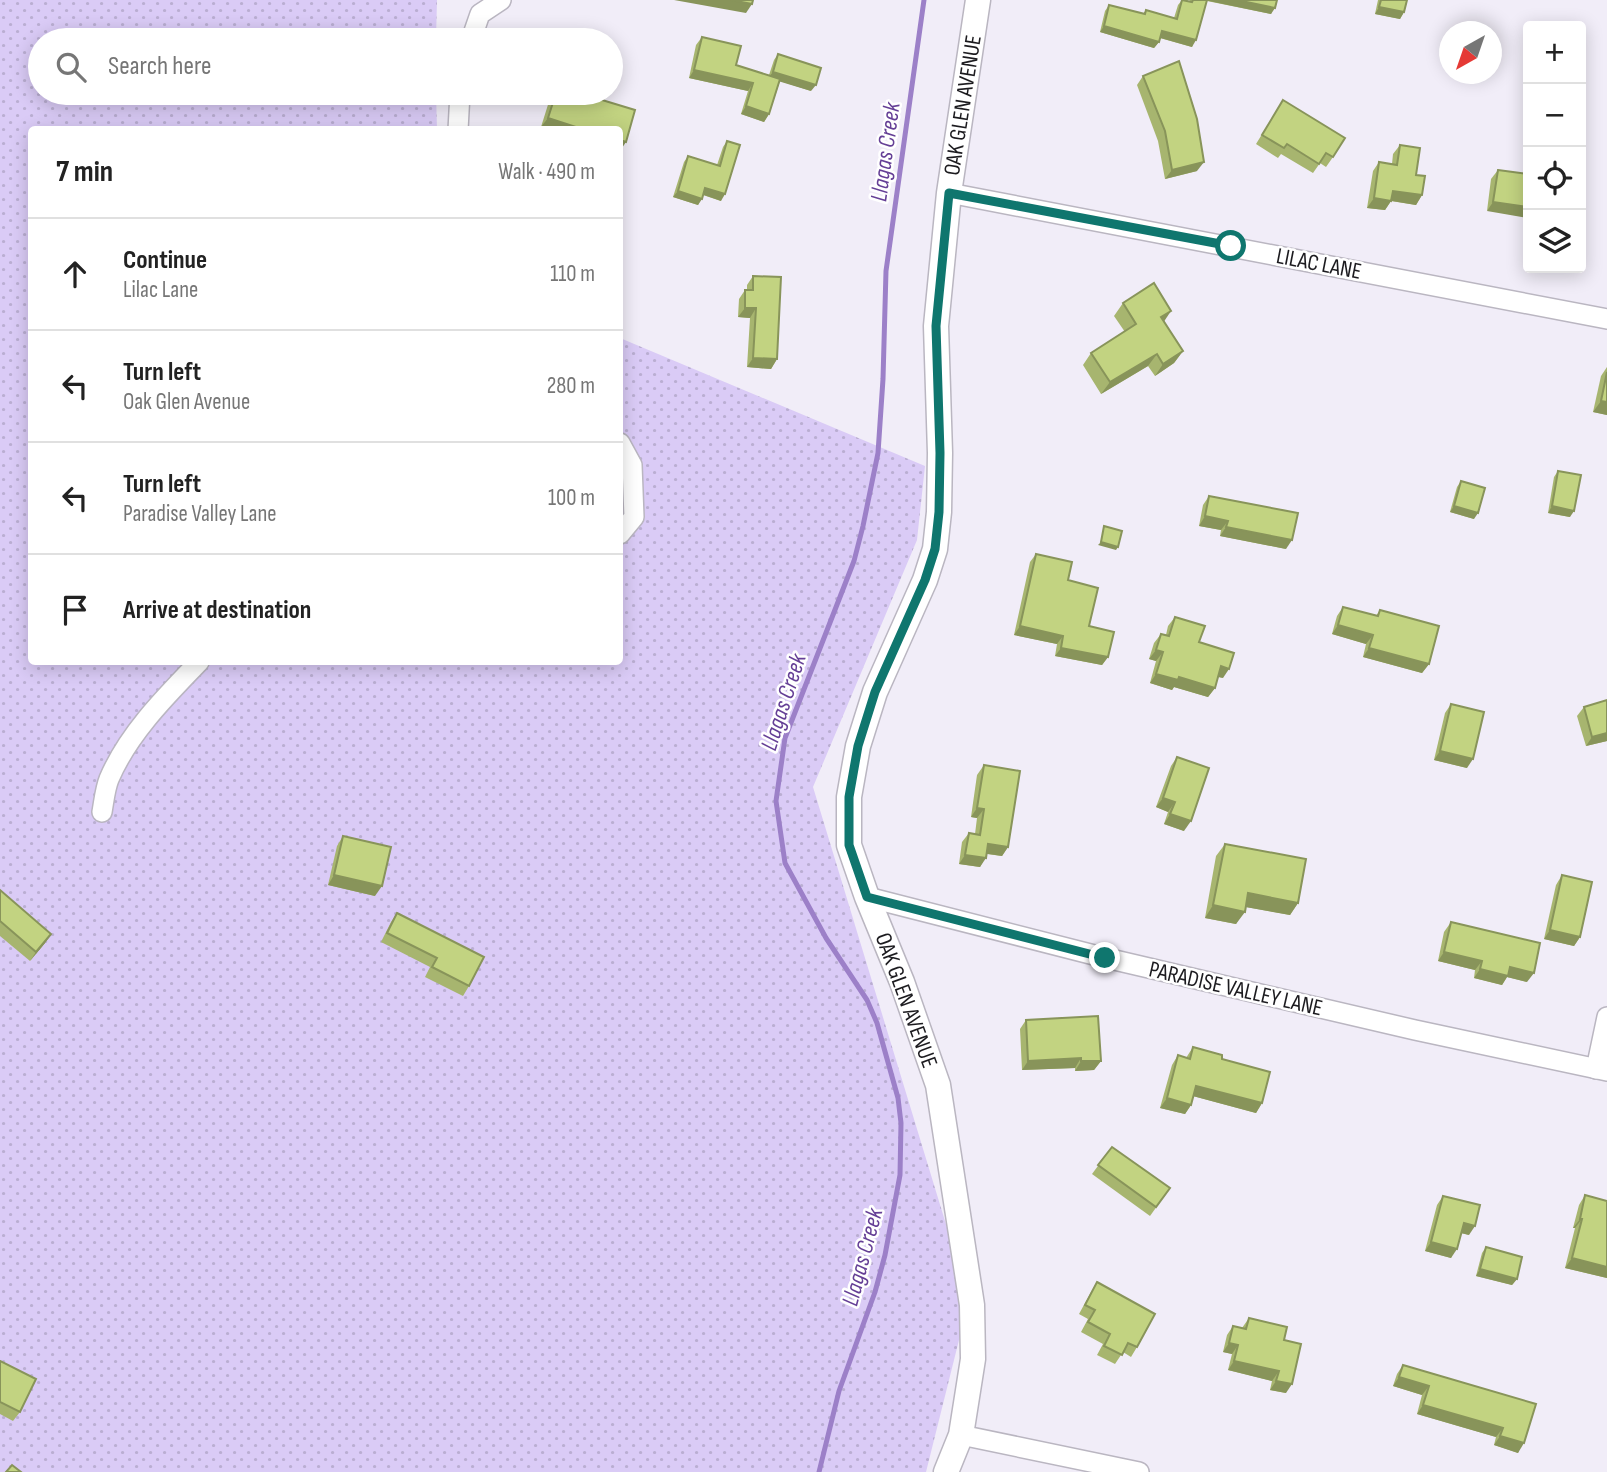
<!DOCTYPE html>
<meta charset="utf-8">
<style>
:root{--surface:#fff;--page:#f2f2f2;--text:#222;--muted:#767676;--line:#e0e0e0}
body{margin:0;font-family:"Sofia Sans Condensed",sans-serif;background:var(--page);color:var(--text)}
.controls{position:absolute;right:21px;top:21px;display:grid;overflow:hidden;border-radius:7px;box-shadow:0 4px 18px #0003}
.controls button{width:63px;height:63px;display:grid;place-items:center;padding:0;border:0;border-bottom:2px solid var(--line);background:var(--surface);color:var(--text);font:35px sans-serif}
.compass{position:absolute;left:1439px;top:21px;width:63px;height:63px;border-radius:50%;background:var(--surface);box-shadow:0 4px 18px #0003;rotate:220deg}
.stop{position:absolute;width:21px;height:21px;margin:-16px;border:5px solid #0f766e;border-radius:50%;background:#fff}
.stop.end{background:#0f766e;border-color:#fff;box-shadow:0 2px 7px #0008}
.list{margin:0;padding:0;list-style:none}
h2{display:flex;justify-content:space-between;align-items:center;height:91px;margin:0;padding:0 28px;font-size:30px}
h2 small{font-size:23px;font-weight:400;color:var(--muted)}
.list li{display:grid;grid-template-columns:46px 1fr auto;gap:21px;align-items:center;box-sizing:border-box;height:112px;padding:0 28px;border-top:2px solid var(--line)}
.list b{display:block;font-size:26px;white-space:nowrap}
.list p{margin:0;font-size:23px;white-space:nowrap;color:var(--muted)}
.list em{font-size:23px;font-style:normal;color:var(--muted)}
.icon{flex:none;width:38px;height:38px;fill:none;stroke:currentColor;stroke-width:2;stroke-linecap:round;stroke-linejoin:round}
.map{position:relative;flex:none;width:1607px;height:1472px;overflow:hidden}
.search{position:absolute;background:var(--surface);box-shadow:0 4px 18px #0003;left:28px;top:28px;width:595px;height:77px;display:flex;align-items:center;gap:18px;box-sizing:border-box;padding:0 24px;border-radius:38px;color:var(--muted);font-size:26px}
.panel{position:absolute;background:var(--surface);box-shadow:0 4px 18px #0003;left:28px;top:126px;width:595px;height:539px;border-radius:7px}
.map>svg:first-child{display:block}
.green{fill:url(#green-dots)}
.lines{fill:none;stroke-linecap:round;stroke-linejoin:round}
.stream{stroke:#9c80c8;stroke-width:5}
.minor-casing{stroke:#bab6c1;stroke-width:22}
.tertiary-casing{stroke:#bab6c1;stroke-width:27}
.minor{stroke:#fff;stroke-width:19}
.tertiary{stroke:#fff;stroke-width:24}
.wall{fill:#a7b56f}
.shaded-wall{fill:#88945a}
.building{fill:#c2d381;stroke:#88945a;stroke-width:2}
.route{stroke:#0f766e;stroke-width:9}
.labels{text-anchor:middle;stroke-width:5;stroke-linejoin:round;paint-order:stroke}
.street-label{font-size:23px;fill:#1c1b1f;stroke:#fff}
.water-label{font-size:24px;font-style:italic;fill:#653f96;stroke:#fff}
</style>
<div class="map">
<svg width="1607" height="1472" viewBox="0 0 1607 1472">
<defs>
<pattern id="green-dots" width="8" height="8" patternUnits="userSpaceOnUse" patternTransform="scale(1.75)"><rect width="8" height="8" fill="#dacbf6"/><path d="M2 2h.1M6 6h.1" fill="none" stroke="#baaed2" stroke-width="1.8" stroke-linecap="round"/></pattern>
</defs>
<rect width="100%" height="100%" fill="#f1edf8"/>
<polygon class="green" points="0,0 437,0 436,40 40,40 40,93 436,93 437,129 32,130 32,662 620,662 620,338 925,466 917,540 813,787 969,1300 926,1472 0,1472"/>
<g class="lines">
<polyline class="stream" points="819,1472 839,1391 875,1292 885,1255 900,1175 901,1123 898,1098 877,1023 867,1000 826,938 785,863 776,801 785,738 854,561 863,526 878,453 883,379 886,271 924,0"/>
<g class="minor-casing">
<g id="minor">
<polyline points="471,40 480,14 501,0"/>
<polyline points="458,130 460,93"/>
<polyline points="949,193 1607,319"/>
<polyline points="620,443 632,465 634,517 620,534"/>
<path d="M102 812C104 801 105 789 109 779 128 734 166 696 199 662"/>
<polyline points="867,897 1106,958 1415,1030 1607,1071"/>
<polyline points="1596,1069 1607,1017"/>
<polyline points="961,1435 1139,1472"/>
</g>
</g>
<g class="tertiary-casing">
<polyline id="tertiary" points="946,1472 961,1435 973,1359 972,1305 938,1085 902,982 867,897 849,845 849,797 858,746 875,692 925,580 935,549 939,512 940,453 936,326 949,193 978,0"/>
</g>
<use href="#minor" class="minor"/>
<use href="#tertiary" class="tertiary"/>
</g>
<g class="wall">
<polygon points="1182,0 1189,1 1190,0 1277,0 1271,14 1207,1 1192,47 1160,38 1159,42 1154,48 1100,32 1105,11 1109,5 1143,14 1146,10 1174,18 1178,5"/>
<polygon points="1378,0 1407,0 1404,12 1400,19 1375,14"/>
<polygon points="702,37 736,65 769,75 774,60 778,54 811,91 780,81 769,114 764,122 741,114 748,91 689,78 696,45"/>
<polygon points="1143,76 1197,171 1165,179 1158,141 1137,85"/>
<polygon points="553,93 579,93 620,130 549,130 541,127 551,95"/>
<polygon points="1283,100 1333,157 1326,167 1320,163 1313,173 1281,154 1278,158 1256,144"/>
<polygon points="727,141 721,201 703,195 698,205 673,197 684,162 688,156 717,165 723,147"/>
<polygon points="1400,145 1416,175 1422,195 1416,205 1391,201 1385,210 1367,208 1373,171 1379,162 1392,164 1393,154"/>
<polygon points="1498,170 1528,174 1487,211 1491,179"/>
<polygon points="753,276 777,359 771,369 747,367 750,318 738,317 739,299 745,290 747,290 747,285"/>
<polygon points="1123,303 1164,321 1183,351 1174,363 1155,376 1148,366 1101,394 1083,365 1091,353 1125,332 1114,316"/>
<polygon points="1607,367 1607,415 1593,412 1601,376"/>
<polygon points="1558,471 1570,517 1548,513 1554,477"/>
<polygon points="1461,481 1474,519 1450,512 1457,487"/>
<polygon points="1209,496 1286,549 1220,536 1221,530 1199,526 1203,505"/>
<polygon points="1036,554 1068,580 1089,626 1108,657 1102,665 1055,656 1057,644 1014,635 1030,562"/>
<polygon points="1343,607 1376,616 1380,610 1429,664 1422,673 1363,657 1366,644 1332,634 1337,616"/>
<polygon points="1175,617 1199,642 1223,678 1218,677 1215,688 1208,697 1174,687 1172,690 1150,683 1156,661 1149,659 1154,643 1161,634 1166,635 1168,626"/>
<polygon points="1607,700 1607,741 1586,746 1577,716 1584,707"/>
<polygon points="1451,704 1467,768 1434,760 1445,713"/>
<polygon points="1177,757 1184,831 1164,824 1168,812 1156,807 1171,766"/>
<polygon points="984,765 1008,847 1002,856 987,854 980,867 959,864 962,842 969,833 975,834 977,818 971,817 977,775"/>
<polygon points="343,836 375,896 328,885 337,846"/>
<polygon points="1225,844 1298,903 1290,915 1246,907 1236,924 1205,918 1216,856"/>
<polygon points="1562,875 1580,937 1574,946 1544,939 1556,885"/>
<polygon points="0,890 45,943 30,961 0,936"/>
<polygon points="397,913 469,986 463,996 425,977 430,967 381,942 391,922"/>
<polygon points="1451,922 1527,982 1507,977 1502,985 1474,978 1475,970 1438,961 1444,932"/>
<polygon points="1026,1020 1101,1061 1094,1070 1075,1071 1075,1068 1022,1070 1020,1029"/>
<polygon points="1193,1047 1222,1059 1262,1103 1256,1113 1193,1096 1191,1105 1185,1114 1160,1108 1172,1065 1178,1055 1186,1058"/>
<polygon points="1112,1147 1170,1188 1150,1216 1092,1174"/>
<polygon points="1585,1195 1607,1278 1565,1268 1575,1228 1573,1228 1579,1205"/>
<polygon points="1443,1196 1469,1235 1461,1233 1451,1258 1425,1251 1437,1205"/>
<polygon points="1486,1247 1517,1279 1512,1285 1476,1276 1482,1253"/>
<polygon points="1097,1282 1137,1347 1131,1357 1123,1352 1115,1364 1097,1355 1103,1344 1081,1332 1088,1319 1079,1314 1091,1292"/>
<polygon points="1249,1318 1284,1340 1286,1393 1270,1390 1272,1381 1228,1370 1232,1354 1223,1352 1227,1335 1233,1326 1242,1328"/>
<polygon points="0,1361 20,1412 13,1421 0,1414"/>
<polygon points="1403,1365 1536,1404 1518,1453 1494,1445 1496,1437 1417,1414 1422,1395 1393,1386 1397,1374"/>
</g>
<g class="shaded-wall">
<polygon points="674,0 731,0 752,4 746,13"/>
<polygon points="1204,0 1237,0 1275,8 1271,14"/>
<polygon points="1379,7 1404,12 1400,19 1375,14"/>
<polygon points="1104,26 1159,42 1154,48 1100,32"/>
<polygon points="1162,31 1196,40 1192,47 1157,37"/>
<polygon points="694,70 753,83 748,91 689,78"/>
<polygon points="773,72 816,85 811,91 768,78"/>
<polygon points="746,106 769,114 764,122 741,114"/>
<polygon points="548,118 585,130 549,130 541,127"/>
<polygon points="620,140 626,142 620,151"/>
<polygon points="1204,162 1197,171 1165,179 1172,170"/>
<polygon points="705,188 725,194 721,201 701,194"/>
<polygon points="678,191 702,199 698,205 673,197"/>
<polygon points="1393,191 1422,195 1416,205 1386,200"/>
<polygon points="1374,198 1391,201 1385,210 1367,208"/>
<polygon points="1493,202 1528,207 1528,218 1487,211"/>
<polygon points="745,308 756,308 750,318 738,317"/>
<polygon points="1171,311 1163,323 1161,317"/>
<polygon points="1183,351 1174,363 1155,376 1163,364"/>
<polygon points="1157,354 1148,366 1101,394 1110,382"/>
<polygon points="753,358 777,359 771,369 747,367"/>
<polygon points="1601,401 1607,402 1607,415 1593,412"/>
<polygon points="1454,506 1478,513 1474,519 1450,512"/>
<polygon points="1552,506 1574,511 1570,517 1548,513"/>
<polygon points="1205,516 1228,521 1221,530 1199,526"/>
<polygon points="1226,527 1292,540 1286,549 1220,536"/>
<polygon points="1101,542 1118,547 1116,550 1098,545"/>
<polygon points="1338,625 1373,635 1366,644 1332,634"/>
<polygon points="1020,626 1063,636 1057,644 1014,635"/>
<polygon points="1061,648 1108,657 1102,665 1055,656"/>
<polygon points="1369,648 1429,664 1422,673 1363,657"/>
<polygon points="1156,650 1163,652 1156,661 1149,659"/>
<polygon points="1221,666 1229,669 1223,678 1215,676"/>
<polygon points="1156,674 1179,677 1215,688 1208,697 1174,687 1172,690 1150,683"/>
<polygon points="1607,733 1607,741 1586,746 1592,737"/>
<polygon points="1440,751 1473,759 1467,768 1434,760"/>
<polygon points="1163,798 1175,802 1168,812 1156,807"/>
<polygon points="977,808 984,809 977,818 971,817"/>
<polygon points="1170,814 1191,821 1184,831 1164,824"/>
<polygon points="988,844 1008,847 1002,856 982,853"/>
<polygon points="965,855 986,858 980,867 959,864"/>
<polygon points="334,875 382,886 375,896 328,885"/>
<polygon points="1248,893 1298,903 1290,915 1240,906"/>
<polygon points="1213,905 1245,912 1236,924 1205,918"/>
<polygon points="1550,930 1580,937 1574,946 1544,939"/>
<polygon points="51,934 45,943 30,961 36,952"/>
<polygon points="1444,952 1482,961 1475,970 1438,961"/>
<polygon points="1510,967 1534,973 1527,982 1507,977 1502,985 1474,978 1480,969"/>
<polygon points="1081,1058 1075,1068 1022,1070 1028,1061"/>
<polygon points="1081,1061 1101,1061 1094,1070 1075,1071"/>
<polygon points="1196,1086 1262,1103 1256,1113 1189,1095"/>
<polygon points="1167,1098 1191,1105 1185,1114 1160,1108"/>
<polygon points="1580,1219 1582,1219 1575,1228 1573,1228"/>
<polygon points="1464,1223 1475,1226 1469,1235 1457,1232"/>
<polygon points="1431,1242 1457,1249 1451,1258 1425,1251"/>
<polygon points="1572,1258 1607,1267 1607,1278 1565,1268"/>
<polygon points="1480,1269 1517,1279 1512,1285 1476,1276"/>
<polygon points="1229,1343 1238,1345 1232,1354 1223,1352"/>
<polygon points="1234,1361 1279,1371 1272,1381 1228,1370"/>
<polygon points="1399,1377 1429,1386 1422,1395 1393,1386"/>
<polygon points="1276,1381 1292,1384 1286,1393 1270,1390"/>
<polygon points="1423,1405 1503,1428 1496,1437 1417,1414"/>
<polygon points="1500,1436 1524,1443 1518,1453 1494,1445"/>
</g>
<g class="building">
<polygon points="731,0 753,0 752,4"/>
<polygon points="1182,0 1192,2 1193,0 1207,0 1196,40 1162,31 1159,42 1104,26 1109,5 1145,14 1146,10 1177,19"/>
<polygon points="1237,0 1277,0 1275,8"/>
<polygon points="1381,0 1407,0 1404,12 1379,7"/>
<polygon points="702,37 741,46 736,65 780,79 769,114 746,106 753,83 694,70"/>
<polygon points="778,54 821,68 816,85 773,72"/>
<polygon points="1179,61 1197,119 1204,162 1172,170 1165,131 1143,76"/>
<polygon points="556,93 579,93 635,110 626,142 620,140 620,130 585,130 548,118"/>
<polygon points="1283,100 1345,138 1333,157 1326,153 1319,164 1287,144 1284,148 1262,135"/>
<polygon points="727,141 740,145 725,194 705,188 702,199 678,191 688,156 720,166"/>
<polygon points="1400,145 1420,148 1416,175 1425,176 1422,195 1393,191 1391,201 1374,198 1379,162 1397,165"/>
<polygon points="1498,170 1528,174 1528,207 1493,202"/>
<polygon points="753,276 781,277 777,359 753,358 756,308 745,308 745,290 753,290"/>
<polygon points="1154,283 1171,311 1161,317 1183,351 1163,364 1157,354 1110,382 1091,353 1136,324 1123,303"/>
<polygon points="1607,372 1607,402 1601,401"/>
<polygon points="1558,471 1581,475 1574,511 1552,506"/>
<polygon points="1461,481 1485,488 1478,513 1454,506"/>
<polygon points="1209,496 1298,513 1292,540 1226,527 1228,521 1205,516"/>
<polygon points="1104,526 1122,531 1118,547 1101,542"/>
<polygon points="1036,554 1072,562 1068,580 1098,588 1089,626 1114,632 1108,657 1061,648 1063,636 1020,626"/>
<polygon points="1343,607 1378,616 1380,610 1439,626 1429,664 1369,648 1373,635 1338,625"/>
<polygon points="1175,617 1205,626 1199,642 1234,653 1229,669 1221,666 1215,688 1179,677 1178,680 1156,674 1163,652 1156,650 1161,634 1169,636"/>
<polygon points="1607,700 1607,733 1592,737 1584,707"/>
<polygon points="1451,704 1484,712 1473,759 1440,751"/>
<polygon points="1177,757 1209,768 1191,821 1170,814 1175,802 1163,798"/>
<polygon points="984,765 1020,771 1008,847 988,844 986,858 965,855 969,833 980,835 984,809 977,808"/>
<polygon points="343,836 391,847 382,886 334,875"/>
<polygon points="1225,844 1306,859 1298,903 1248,893 1245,912 1213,905"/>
<polygon points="1562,875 1592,882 1580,937 1550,930"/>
<polygon points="0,890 51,934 36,952 0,921"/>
<polygon points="397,913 484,957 469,986 432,967 437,958 387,933"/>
<polygon points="1451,922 1540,943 1534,973 1510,967 1508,976 1480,969 1482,961 1444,952"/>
<polygon points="1098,1016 1101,1061 1081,1061 1081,1058 1028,1061 1026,1020"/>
<polygon points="1193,1047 1222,1055 1222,1059 1270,1072 1262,1103 1196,1086 1191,1105 1167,1098 1178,1055 1190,1059"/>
<polygon points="1112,1147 1170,1188 1156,1207 1098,1165"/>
<polygon points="1585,1195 1607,1201 1607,1267 1572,1258 1582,1219 1580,1219"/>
<polygon points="1443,1196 1480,1205 1475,1226 1464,1223 1457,1249 1431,1242"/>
<polygon points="1486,1247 1522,1257 1517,1279 1480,1269"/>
<polygon points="1097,1282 1155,1314 1137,1347 1128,1343 1122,1355 1104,1346 1110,1334 1088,1322 1095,1310 1085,1305"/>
<polygon points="1249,1318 1287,1327 1284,1340 1301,1344 1292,1384 1276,1381 1279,1371 1234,1361 1238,1345 1229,1343 1233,1326 1246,1329"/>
<polygon points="0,1361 36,1379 20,1412 0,1402"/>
<polygon points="1403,1365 1536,1404 1524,1443 1500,1436 1503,1428 1423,1405 1429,1386 1399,1377"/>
<polygon points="12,1465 21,1472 6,1472"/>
</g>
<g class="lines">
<polyline class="route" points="1105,958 867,897 849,845 849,797 858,746 875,692 925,580 935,549 939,512 940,453 936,326 949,193 1231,246"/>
</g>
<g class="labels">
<g class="street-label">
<text transform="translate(962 105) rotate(-81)" y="8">OAK GLEN AVENUE</text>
<text transform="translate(1319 263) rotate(11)" y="8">LILAC LANE</text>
<text transform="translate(1236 988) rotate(13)" y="8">PARADISE VALLEY LANE</text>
<text transform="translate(907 1000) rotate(70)" y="8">OAK GLEN AVENUE</text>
</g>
<g class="water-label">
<text transform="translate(885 152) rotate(-82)" y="8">Llagas Creek</text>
<text transform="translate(783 702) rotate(-72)" y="8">Llagas Creek</text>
<text transform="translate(862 1257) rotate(-75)" y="8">Llagas Creek</text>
</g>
</g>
</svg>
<div class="controls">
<button>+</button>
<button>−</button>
<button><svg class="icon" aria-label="locate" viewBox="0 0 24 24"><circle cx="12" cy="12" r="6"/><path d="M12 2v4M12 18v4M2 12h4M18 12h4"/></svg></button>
<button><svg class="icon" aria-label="layers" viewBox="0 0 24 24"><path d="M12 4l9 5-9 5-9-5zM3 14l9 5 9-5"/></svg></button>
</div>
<svg class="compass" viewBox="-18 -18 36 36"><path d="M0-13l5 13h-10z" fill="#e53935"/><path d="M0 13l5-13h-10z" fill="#767676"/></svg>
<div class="stop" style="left:1231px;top:246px"></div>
<div class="stop end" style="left:1105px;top:958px"></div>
<div class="search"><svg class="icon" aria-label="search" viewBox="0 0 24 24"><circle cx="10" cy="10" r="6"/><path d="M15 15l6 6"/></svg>Search here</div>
<section class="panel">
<h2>7 min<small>Walk · 490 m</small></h2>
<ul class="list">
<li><svg class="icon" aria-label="ahead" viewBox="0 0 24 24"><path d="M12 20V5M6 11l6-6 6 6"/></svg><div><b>Continue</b><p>Lilac Lane</p></div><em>110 m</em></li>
<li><svg class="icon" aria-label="left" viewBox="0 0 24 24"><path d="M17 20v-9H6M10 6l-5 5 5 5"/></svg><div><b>Turn left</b><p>Oak Glen Avenue</p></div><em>280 m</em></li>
<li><svg class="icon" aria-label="left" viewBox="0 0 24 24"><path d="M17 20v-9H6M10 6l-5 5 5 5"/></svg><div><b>Turn left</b><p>Paradise Valley Lane</p></div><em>100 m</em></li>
<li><svg class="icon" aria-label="arrive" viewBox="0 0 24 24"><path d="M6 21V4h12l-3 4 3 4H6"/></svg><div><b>Arrive at destination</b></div></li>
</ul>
</section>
</div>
